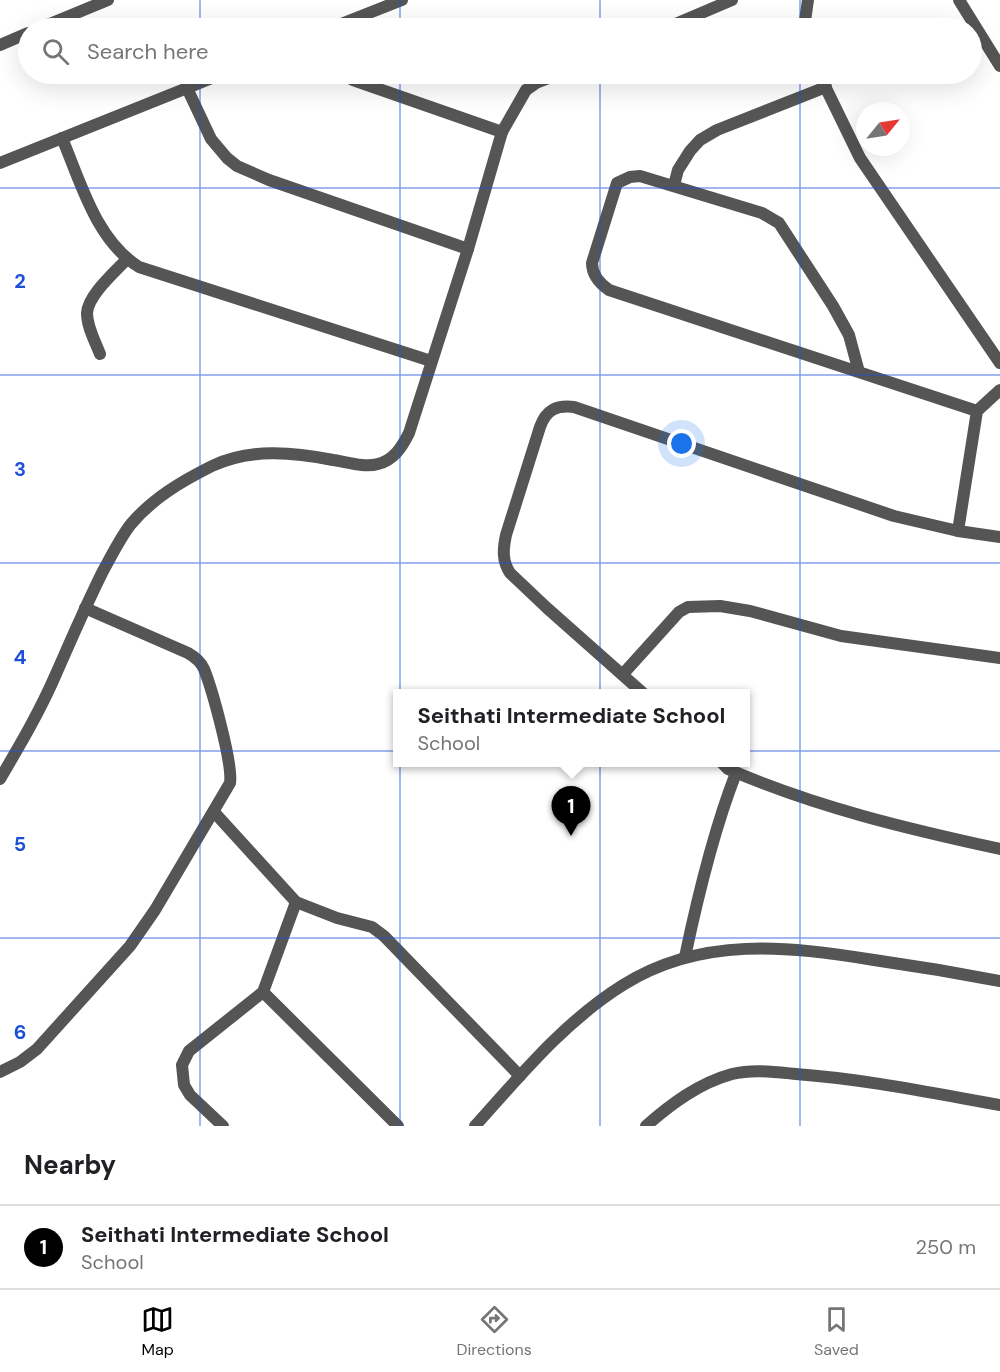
<!DOCTYPE html>
<style>
:root{--surface:#fff;--page:#f2f2f2;--text:#202124;--muted:#757577;--line:#e0e0e0;--accent:#000}
body{margin:0;font-family:"DM Sans",sans-serif;background:var(--page);color:var(--text)}
.compass{position:absolute;left:856px;top:102px;width:54px;height:54px;border-radius:50%;background:var(--surface);box-shadow:0 6px 24px #0002;rotate:60deg}
.you{position:absolute;left:682px;top:444px;width:21px;height:21px;margin:-15px;border:4px solid #fff;border-radius:50%;background:#1a73e8;box-shadow:0 0 0 9px #1a73e833}
.badge{display:grid;place-items:center;width:39px;height:39px;border-radius:50%;background:var(--accent);color:#fff;font-size:20px;font-weight:700}
.pin{position:absolute;translate:-50% -50px;filter:drop-shadow(0 2px 3px #0008)}
.pin::after{content:'';position:absolute;top:32px;width:21px;height:18px;background:inherit;clip-path:polygon(0 0,100% 0,50% 100%)}
.popup{position:absolute;left:393px;top:689px;width:357px;height:78px;box-sizing:border-box;display:grid;place-content:center;border-radius:0px;background:var(--surface);filter:drop-shadow(0 2px 4px #0005);font-size:20px;white-space:nowrap;color:var(--muted)}
.popup b{font-size:22px;color:var(--text)}
.popup::after{content:'';position:absolute;left:50%;top:100%;margin-left:-12px;border:12px solid transparent;border-top-color:var(--surface)}
.list{margin:0;padding:0;list-style:none}
h2{display:flex;justify-content:space-between;align-items:center;height:78px;margin:0;padding:0 24px;font-size:26px}
h2 small{font-size:20px;font-weight:400;color:var(--muted)}
.list li{display:grid;grid-template-columns:39px 1fr auto;gap:18px;align-items:center;box-sizing:border-box;height:84px;padding:0 24px;border-top:2px solid var(--line)}
.list b{display:block;font-size:22px;white-space:nowrap}
.list p{margin:0;font-size:20px;white-space:nowrap;color:var(--muted)}
.list em{font-size:20px;font-style:normal;color:var(--muted)}
.icon{flex:none;width:33px;height:33px;fill:none;stroke:currentColor;stroke-width:2;stroke-linecap:round;stroke-linejoin:round}
.map{position:relative;flex:none;width:1000px;height:1126px;overflow:hidden}
.search{position:absolute;background:var(--surface);box-shadow:0 6px 24px #0002;left:18px;right:18px;top:18px;height:66px;display:flex;align-items:center;gap:15px;box-sizing:border-box;padding:0 21px;border-radius:33px;color:var(--muted);font-size:22px}
.sheet{height:162px;background:var(--surface)}
nav{display:flex;justify-content:space-around;align-items:center;box-sizing:border-box;height:84px;border-top:2px solid var(--line);background:var(--surface);font-size:16px;color:var(--muted)}
nav a{display:grid;justify-items:center;gap:3px}
nav .on{color:var(--accent)}
.map>svg:first-child{display:block}
.lines{fill:none;stroke-linecap:round;stroke-linejoin:round}
.minor{stroke:#555;stroke-width:12}
.grid{fill:none;stroke:#1d4ed8;stroke-width:1.5;stroke-opacity:0.55}
.grid-label{font-size:20px;text-anchor:middle;font-weight:bold;fill:#1d4ed8;stroke:#fff;stroke-width:6;stroke-linejoin:round;paint-order:stroke}
</style>
<div class="map">
<svg width="1000" height="1126" viewBox="0 0 1000 1126">
<rect width="100%" height="100%" fill="#fff"/>
<g class="lines">
<g class="minor">
<polyline points="959,0 1000,66"/>
<polyline points="40,28 108,0"/>
<polyline points="331,28 402,0"/>
<polyline points="666,28 732,0"/>
<polyline points="804,28 808,0"/>
<polyline points="0,45 28,33"/>
<polyline points="819,74 860,158 1000,363"/>
<polyline points="187,88 211,139 227,158 237,166 269,180 468,249"/>
<polyline points="502,132 526,90 536,83 559,74"/>
<path d="M62 138C81 183 96 240 139 267L431 361"/>
<polyline points="0,163 222,74"/>
<polyline points="674,185 678,170 690,151 700,140 717,130 826,87"/>
<path d="M100 354C95 341 87 327 87 313 88 295 115 272 127 259"/>
<path d="M859 372 849 335 833 306 779 223 762 213 640 176 630 177 617 183 592 263C592 275 599 283 609 290L977 411"/>
<polyline points="958,531 977,411 1000,390"/>
<polyline points="623,674 679,612 688,607 720,606 750,611 841,636 1000,658"/>
<path d="M644 694 547 608 510 573C502 561 503 549 506 535L540 427C546 410 556 405 574 407L894 516 958 531 1000 537"/>
<path d="M721 762 728 769C815 807 908 829 1000 849"/>
<path d="M0 779C20 745 40 711 56 674 71 640 86 605 103 571 112 555 120 538 131 524 153 498 182 481 212 466 250 448 293 452 333 460 347 462 364 468 378 464 394 460 402 447 409 433L468 249 502 132 353 80 343 74"/>
<polyline points="214,812 296,902 337,918 372,927 384,936 520,1076"/>
<path d="M685 957C698 895 713 832 736 773"/>
<polyline points="263,992 398,1126"/>
<path d="M0 1072 20 1062 37 1049 130 946 155 910 230 783C233 764 212 689 204 669 201 662 195 657 188 653L85 608"/>
<polyline points="223,1126 190,1095 184,1085 182,1065 189,1051 263,992 296,902"/>
<path d="M475 1126C520 1076 565 1021 623 985 701 936 788 946 874 960 916 966 958 973 1000 981"/>
<path d="M646 1126C671 1104 699 1083 732 1074 753 1069 775 1072 796 1074 864 1079 932 1093 1000 1105"/>
</g>
</g>
<path class="grid" d="M200 0V28M400 0V28M600 0V28M800 0V28M200 74V1126M400 74V1126M600 74V1126M800 74V1126M0 188H1000M0 375H1000M0 563H1000M0 751H1000M0 938H1000"/>
<g class="grid-label">
<text x="20" y="288">2</text>
<text x="20" y="476">3</text>
<text x="20" y="664">4</text>
<text x="20" y="851">5</text>
<text x="20" y="1039">6</text>
</g>
</svg>
<svg class="compass" viewBox="-18 -18 36 36"><path d="M0-13l5 13h-10z" fill="#e53935"/><path d="M0 13l5-13h-10z" fill="#757577"/></svg>
<div class="you"></div>
<div class="pin badge" style="left:571px;top:836px">1</div>
<div class="popup"><b>Seithati Intermediate School</b>School</div>
<div class="search"><svg class="icon" aria-label="search" viewBox="0 0 24 24"><circle cx="10" cy="10" r="6"/><path d="M15 15l6 6"/></svg>Search here</div>
</div>
<section class="sheet">
<h2>Nearby<small></small></h2>
<ul class="list">
<li><span class="badge">1</span><div><b>Seithati Intermediate School</b><p>School</p></div><em>250 m</em></li>
</ul>
</section>
<nav>
<a class="on"><svg class="icon" aria-label="map" viewBox="0 0 24 24"><path d="M3 6l6-2 6 2 6-2v14l-6 2-6-2-6 2zM9 4v14M15 6v14"/></svg>Map</a>
<a><svg class="icon" aria-label="directions" viewBox="0 0 24 24"><path d="M12 3l9 9-9 9-9-9zM9 14v-3h6M13 9l2 2-2 2"/></svg>Directions</a>
<a><svg class="icon" aria-label="saved" viewBox="0 0 24 24"><path d="M7 4h10v16l-5-4-5 4z"/></svg>Saved</a>
</nav>
